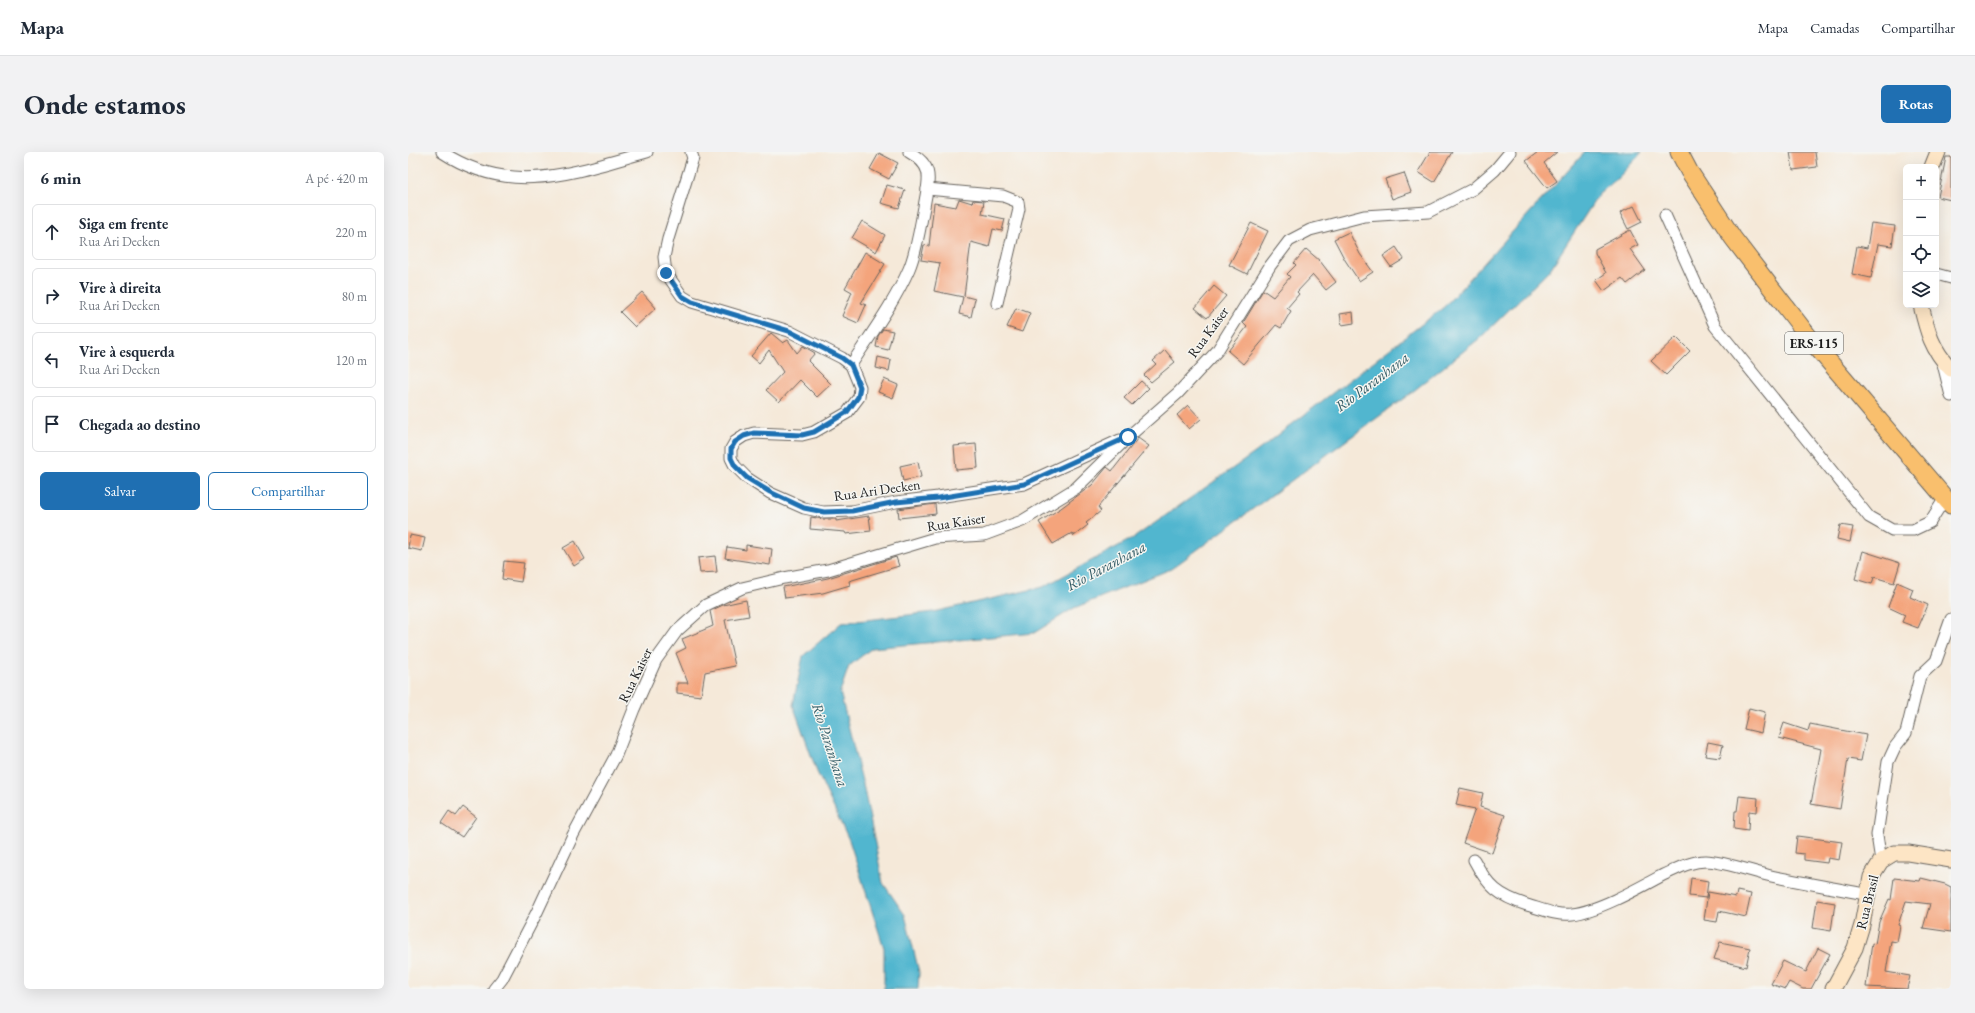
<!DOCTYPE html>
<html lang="pt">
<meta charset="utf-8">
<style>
:root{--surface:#fff;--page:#f2f2f3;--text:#1f2937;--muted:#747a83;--line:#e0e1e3;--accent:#1f6fb2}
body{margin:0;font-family:"EB Garamond",serif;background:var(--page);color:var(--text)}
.controls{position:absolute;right:12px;top:12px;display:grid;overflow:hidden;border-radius:6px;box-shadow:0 4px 16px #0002}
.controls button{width:36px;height:36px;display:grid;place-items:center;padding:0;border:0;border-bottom:1px solid var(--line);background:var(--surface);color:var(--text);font:20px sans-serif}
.stop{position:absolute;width:12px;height:12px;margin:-9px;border:3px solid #1f6fb2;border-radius:50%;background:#fff}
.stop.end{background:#1f6fb2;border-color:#fff;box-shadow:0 1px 4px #0008}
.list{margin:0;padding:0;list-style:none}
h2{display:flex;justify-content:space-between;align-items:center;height:52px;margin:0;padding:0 16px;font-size:17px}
h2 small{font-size:13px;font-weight:400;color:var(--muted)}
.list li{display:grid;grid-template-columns:26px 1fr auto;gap:12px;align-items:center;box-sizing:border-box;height:56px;margin:0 8px 8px;padding:0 8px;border:1px solid var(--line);border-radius:6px}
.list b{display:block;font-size:15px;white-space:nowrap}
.list p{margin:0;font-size:13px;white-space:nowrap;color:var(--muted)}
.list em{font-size:13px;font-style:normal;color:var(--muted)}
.actions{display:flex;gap:8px;padding:12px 16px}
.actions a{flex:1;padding:9px 0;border:1px solid var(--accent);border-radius:6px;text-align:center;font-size:14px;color:var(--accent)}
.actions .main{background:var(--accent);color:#fff}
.icon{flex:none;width:22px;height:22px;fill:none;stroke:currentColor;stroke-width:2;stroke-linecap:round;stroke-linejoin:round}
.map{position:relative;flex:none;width:1543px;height:837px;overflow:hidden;border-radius:6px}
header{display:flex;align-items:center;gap:24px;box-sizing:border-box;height:56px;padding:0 20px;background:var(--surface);border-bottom:1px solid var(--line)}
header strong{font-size:19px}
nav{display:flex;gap:22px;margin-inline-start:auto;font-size:14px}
.intro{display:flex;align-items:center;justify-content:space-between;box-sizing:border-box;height:96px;padding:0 24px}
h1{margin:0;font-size:28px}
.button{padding:10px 18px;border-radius:6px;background:var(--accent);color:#fff;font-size:14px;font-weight:700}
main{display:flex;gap:24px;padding:0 24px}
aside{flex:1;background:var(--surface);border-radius:6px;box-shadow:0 4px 16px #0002}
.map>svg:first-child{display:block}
.water{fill:#51b6cf;stroke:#366976}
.building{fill:#f4a47c}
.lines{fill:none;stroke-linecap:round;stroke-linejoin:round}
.street-casing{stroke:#68645e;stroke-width:13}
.secondary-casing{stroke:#68645e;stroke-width:17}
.primary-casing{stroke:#68645e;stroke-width:19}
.street{stroke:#fff;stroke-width:11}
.secondary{stroke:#fde5c5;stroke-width:15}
.primary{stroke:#f9bf6d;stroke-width:17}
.route{stroke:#1f6fb2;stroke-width:5}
.labels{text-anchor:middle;stroke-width:3;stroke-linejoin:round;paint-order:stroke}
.shield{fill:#f6f6f2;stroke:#5d5d5c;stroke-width:1}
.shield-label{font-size:13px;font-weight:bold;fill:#1c1c1c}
.street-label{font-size:14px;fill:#1c1c1c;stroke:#f6f6f2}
.water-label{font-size:15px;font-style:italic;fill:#315a64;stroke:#f6f6f2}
</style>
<header>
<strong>Mapa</strong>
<nav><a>Mapa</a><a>Camadas</a><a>Compartilhar</a></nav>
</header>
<div class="intro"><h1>Onde estamos</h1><a class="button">Rotas</a></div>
<main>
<aside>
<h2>6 min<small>A pé · 420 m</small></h2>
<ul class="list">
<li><svg class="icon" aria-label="ahead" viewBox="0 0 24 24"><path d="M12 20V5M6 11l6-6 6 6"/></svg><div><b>Siga em frente</b><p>Rua Ari Decken</p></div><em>220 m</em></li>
<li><svg class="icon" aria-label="right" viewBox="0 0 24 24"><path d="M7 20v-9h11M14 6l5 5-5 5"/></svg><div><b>Vire à direita</b><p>Rua Ari Decken</p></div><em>80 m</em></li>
<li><svg class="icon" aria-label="left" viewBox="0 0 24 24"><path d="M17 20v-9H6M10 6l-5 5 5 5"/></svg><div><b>Vire à esquerda</b><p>Rua Ari Decken</p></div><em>120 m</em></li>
<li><svg class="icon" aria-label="arrive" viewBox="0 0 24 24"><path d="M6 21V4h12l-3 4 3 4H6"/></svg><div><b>Chegada ao destino</b></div></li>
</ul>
<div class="actions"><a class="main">Salvar</a><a>Compartilhar</a></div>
</aside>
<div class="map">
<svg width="1543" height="837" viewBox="0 0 1543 837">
<rect width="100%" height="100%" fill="#f6f6f2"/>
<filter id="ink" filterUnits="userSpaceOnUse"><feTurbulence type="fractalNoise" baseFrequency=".025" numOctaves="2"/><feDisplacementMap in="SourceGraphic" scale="8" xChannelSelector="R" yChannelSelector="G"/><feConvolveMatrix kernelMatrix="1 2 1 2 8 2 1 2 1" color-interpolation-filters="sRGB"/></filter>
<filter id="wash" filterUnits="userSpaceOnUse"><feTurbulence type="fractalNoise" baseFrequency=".012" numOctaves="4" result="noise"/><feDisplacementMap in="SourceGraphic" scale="16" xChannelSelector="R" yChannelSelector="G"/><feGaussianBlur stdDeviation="0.9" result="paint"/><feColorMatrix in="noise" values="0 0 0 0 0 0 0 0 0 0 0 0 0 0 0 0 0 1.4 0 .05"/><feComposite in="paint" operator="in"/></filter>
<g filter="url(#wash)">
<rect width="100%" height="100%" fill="#f5e9d9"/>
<polygon class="water" points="1177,0 1234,0 1211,25 1191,42 1141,119 1072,186 1003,241 763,417 666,456 626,481 464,496 441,514 432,540 456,637 475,731 497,763 511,820 510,837 476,837 476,796 441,688 409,620 385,553 395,504 433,471 525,460 635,435 727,385 848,300 1036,155"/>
<g id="blocks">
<g class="building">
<polygon points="1022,0 1044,0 1026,30 1010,20"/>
<polygon points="1130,0 1149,0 1136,11 1149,29 1139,36 1118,9"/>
<polygon points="1382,0 1407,0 1409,15 1385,18"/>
<polygon points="471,1 490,11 481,27 462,17"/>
<polygon points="1538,5 1543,5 1543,48 1530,45"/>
<polygon points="996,21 1003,40 984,47 977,27"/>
<polygon points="479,33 497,38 491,56 473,51"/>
<polygon points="551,47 564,51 565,48 576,49 574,62 597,67 594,79 585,77 581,95 563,90 556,144 567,147 563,165 551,162 555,145 526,139 532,111 513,108 516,93 521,94 526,51 548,55"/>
<polygon points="1226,54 1234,70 1220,77 1212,61"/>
<polygon points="454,69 477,83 468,100 444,86"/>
<polygon points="843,71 860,79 839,122 821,113"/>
<polygon points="1463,71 1487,74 1484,94 1470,92 1463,126 1444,122 1449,94 1459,96"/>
<polygon points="1222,78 1230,93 1222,97 1237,118 1219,132 1214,126 1196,139 1188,128 1198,121 1187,101 1187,97"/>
<polygon points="941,80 952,102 965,120 951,129 937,108 926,87"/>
<polygon points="988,95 996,107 983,115 975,104"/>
<polygon points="898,97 912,109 928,130 918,138 905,123 889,140 891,142 879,156 883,159 873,176 868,173 835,212 820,199 839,175 835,171 855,138 865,145 882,125 879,122 888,113 886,111"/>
<polygon points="457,100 477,112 453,151 458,153 450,171 434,164 444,140 437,136"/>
<polygon points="806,134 818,144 799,166 787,156"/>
<polygon points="234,140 248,156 227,175 212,160"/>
<polygon points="608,156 622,161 614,180 599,175"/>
<polygon points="945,160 946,171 934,173 932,162"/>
<polygon points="475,177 485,179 480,198 468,195 470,184"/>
<polygon points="363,181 375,191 380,188 389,201 395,194 407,201 400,209 423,232 409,245 392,228 371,250 358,238 375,220 361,198 351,211 343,204"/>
<polygon points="1268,185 1282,199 1258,223 1243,209"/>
<polygon points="757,198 767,210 743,230 736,223 748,212 745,209"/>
<polygon points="470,205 483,208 481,219 468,216"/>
<polygon points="476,227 490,233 485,246 470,240"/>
<polygon points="733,229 741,236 724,253 716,246"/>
<polygon points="780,253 793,267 781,277 769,263"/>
<polygon points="730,286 741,294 690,355 693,359 678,371 680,373 666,384 664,381 645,392 631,370 653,356 684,333 699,315 704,319"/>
<polygon points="568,292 570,316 548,318 546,294"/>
<polygon points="510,310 513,325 495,329 492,314"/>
<polygon points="527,352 528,362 491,366 490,357"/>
<polygon points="461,364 463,379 438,382 437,380 402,377 403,365 415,367 428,367 428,369"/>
<polygon points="1432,373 1445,375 1442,390 1429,387"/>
<polygon points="2,383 17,386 14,399 0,396"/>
<polygon points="167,389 177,407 166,414 155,396"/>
<polygon points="338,393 364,397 362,413 317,406 319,395 338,398"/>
<polygon points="1455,399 1492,411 1486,431 1466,425 1464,432 1447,427"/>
<polygon points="307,404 309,420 292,421 290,406"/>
<polygon points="488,405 491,414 441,429 442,433 415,441 377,446 375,435 420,426"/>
<polygon points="96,409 116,411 113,430 94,427"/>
<polygon points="1489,430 1505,437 1502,445 1520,453 1510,476 1494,470 1497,463 1480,455"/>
<polygon points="338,448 341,464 317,468 327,514 297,520 293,544 269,541 269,531 280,531 268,501 278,496 274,487 305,474 302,459 315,453"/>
<polygon points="1341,556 1357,560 1353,581 1336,577"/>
<polygon points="1376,571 1400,579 1402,572 1458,583 1453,609 1440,607 1432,657 1403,652 1413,597 1371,586"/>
<polygon points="1300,590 1315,593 1312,606 1297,604"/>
<polygon points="1052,636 1075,641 1072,655 1097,663 1084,701 1055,691 1067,657 1048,653"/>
<polygon points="1331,644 1350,646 1349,660 1341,659 1340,679 1326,677 1327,659 1329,659"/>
<polygon points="55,655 68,665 54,685 33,671 41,659 48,664"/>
<polygon points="1389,684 1434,690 1431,708 1420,706 1419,711 1396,708 1396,702 1387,701"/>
<polygon points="1283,726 1300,729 1298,746 1281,744"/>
<polygon points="1486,726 1512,729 1513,726 1537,732 1543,735 1543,780 1515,776 1522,752 1498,749 1490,773 1492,774 1489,790 1483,789 1478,820 1502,824 1499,837 1458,835 1464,791 1467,792 1471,770 1481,747 1483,748"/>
<polygon points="1329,739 1343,742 1338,765 1311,759 1309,770 1296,768 1300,740 1328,745"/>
<polygon points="1409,748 1427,751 1423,779 1405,776"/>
<polygon points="1312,790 1342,796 1338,815 1306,807"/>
<polygon points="1410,796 1422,802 1403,837 1395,837 1381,830 1377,837 1363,832 1375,809 1398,820"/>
</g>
</g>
</g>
<g filter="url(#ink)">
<use href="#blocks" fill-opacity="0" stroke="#68645e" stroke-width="1"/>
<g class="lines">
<g class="street-casing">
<g id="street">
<path d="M34 0C104 46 166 20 239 0"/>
<polyline points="283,0 285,6 260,87 256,105 258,121 274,144 284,150 381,179 434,206 443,213 452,235 451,245 439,261 406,280 394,283 346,281 336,284 327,290 323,297 323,306 327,314 339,326 362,341 396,356 415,360 444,359 488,350 530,345 616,332 712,288"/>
<polyline points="519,37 595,44 610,50 611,57 589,151"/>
<polyline points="1257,63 1307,174 1461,365 1484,378 1505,378 1522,370 1537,346"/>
<polyline points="1528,122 1543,126"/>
<polyline points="1534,208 1543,244"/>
<path d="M443 213C463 182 486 151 501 117 509 98 512 75 516 55 520 29 528 15 501 0"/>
<path d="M1066 708C1080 735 1091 744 1119 753 1133 757 1149 764 1164 762 1190 759 1231 736 1255 723 1269 717 1282 709 1298 709 1313 709 1346 720 1363 724 1395 731 1428 736 1461 743"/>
<polyline points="1473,709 1469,683 1480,610 1487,595 1498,581 1512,524 1528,509 1543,467"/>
<polyline points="86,837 94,827 129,760 165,683 208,603 226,557 248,508 269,479 298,453 334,436 376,426 420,418 527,386 576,383 614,369 668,336 720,285 770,241 809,199 862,114 881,89 902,78 956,64 1020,60 1065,37 1087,18 1102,0"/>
</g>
</g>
<g class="secondary-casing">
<g id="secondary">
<polyline points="1524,15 1530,0"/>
<path d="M1513 153C1519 179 1524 198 1543 217"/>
<polyline points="1425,837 1447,796 1454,773 1463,725 1473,709 1486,701 1500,701 1543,708"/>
</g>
</g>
<g class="primary-casing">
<polyline id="primary" points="1271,0 1281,19 1325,86 1407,193 1543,353"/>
</g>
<use href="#street" class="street"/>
<use href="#secondary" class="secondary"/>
<use href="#primary" class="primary"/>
</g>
</g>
<g class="lines" filter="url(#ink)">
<polyline class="route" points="258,121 274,144 284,150 381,179 434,206 443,213 452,235 450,245 439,260 406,280 394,283 346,281 336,284 327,290 323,297 323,306 327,314 339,326 362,340 396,356 416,360 444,359 488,350 530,346 616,332 720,285"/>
</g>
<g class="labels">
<rect class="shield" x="1377" y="180" width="58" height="22" rx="3"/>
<g class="shield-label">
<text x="1406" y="196">ERS-115</text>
</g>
<g class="street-label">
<text transform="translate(800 180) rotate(-54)" y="5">Rua Kaiser</text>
<text transform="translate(469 338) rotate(-8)" y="5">Rua Ari Decken</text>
<text transform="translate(548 370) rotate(-9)" y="5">Rua Kaiser</text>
<text transform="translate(227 523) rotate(-64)" y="5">Rua Kaiser</text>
<text transform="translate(1459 750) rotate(-76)" y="5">Rua Brasil</text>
</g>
<g class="water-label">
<text transform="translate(964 230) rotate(-37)" y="5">Rio Paranhana</text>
<text transform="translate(698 414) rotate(-28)" y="5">Rio Paranhana</text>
<text transform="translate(422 593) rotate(72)" y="5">Rio Paranhana</text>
</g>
</g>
</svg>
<div class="controls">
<button>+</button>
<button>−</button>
<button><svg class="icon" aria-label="locate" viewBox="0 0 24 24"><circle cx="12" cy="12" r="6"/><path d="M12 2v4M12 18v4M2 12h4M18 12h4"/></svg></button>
<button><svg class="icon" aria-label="layers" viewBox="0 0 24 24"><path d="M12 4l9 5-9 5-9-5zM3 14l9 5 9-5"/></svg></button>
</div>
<div class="stop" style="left:720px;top:285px"></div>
<div class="stop end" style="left:258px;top:121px"></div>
</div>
</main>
